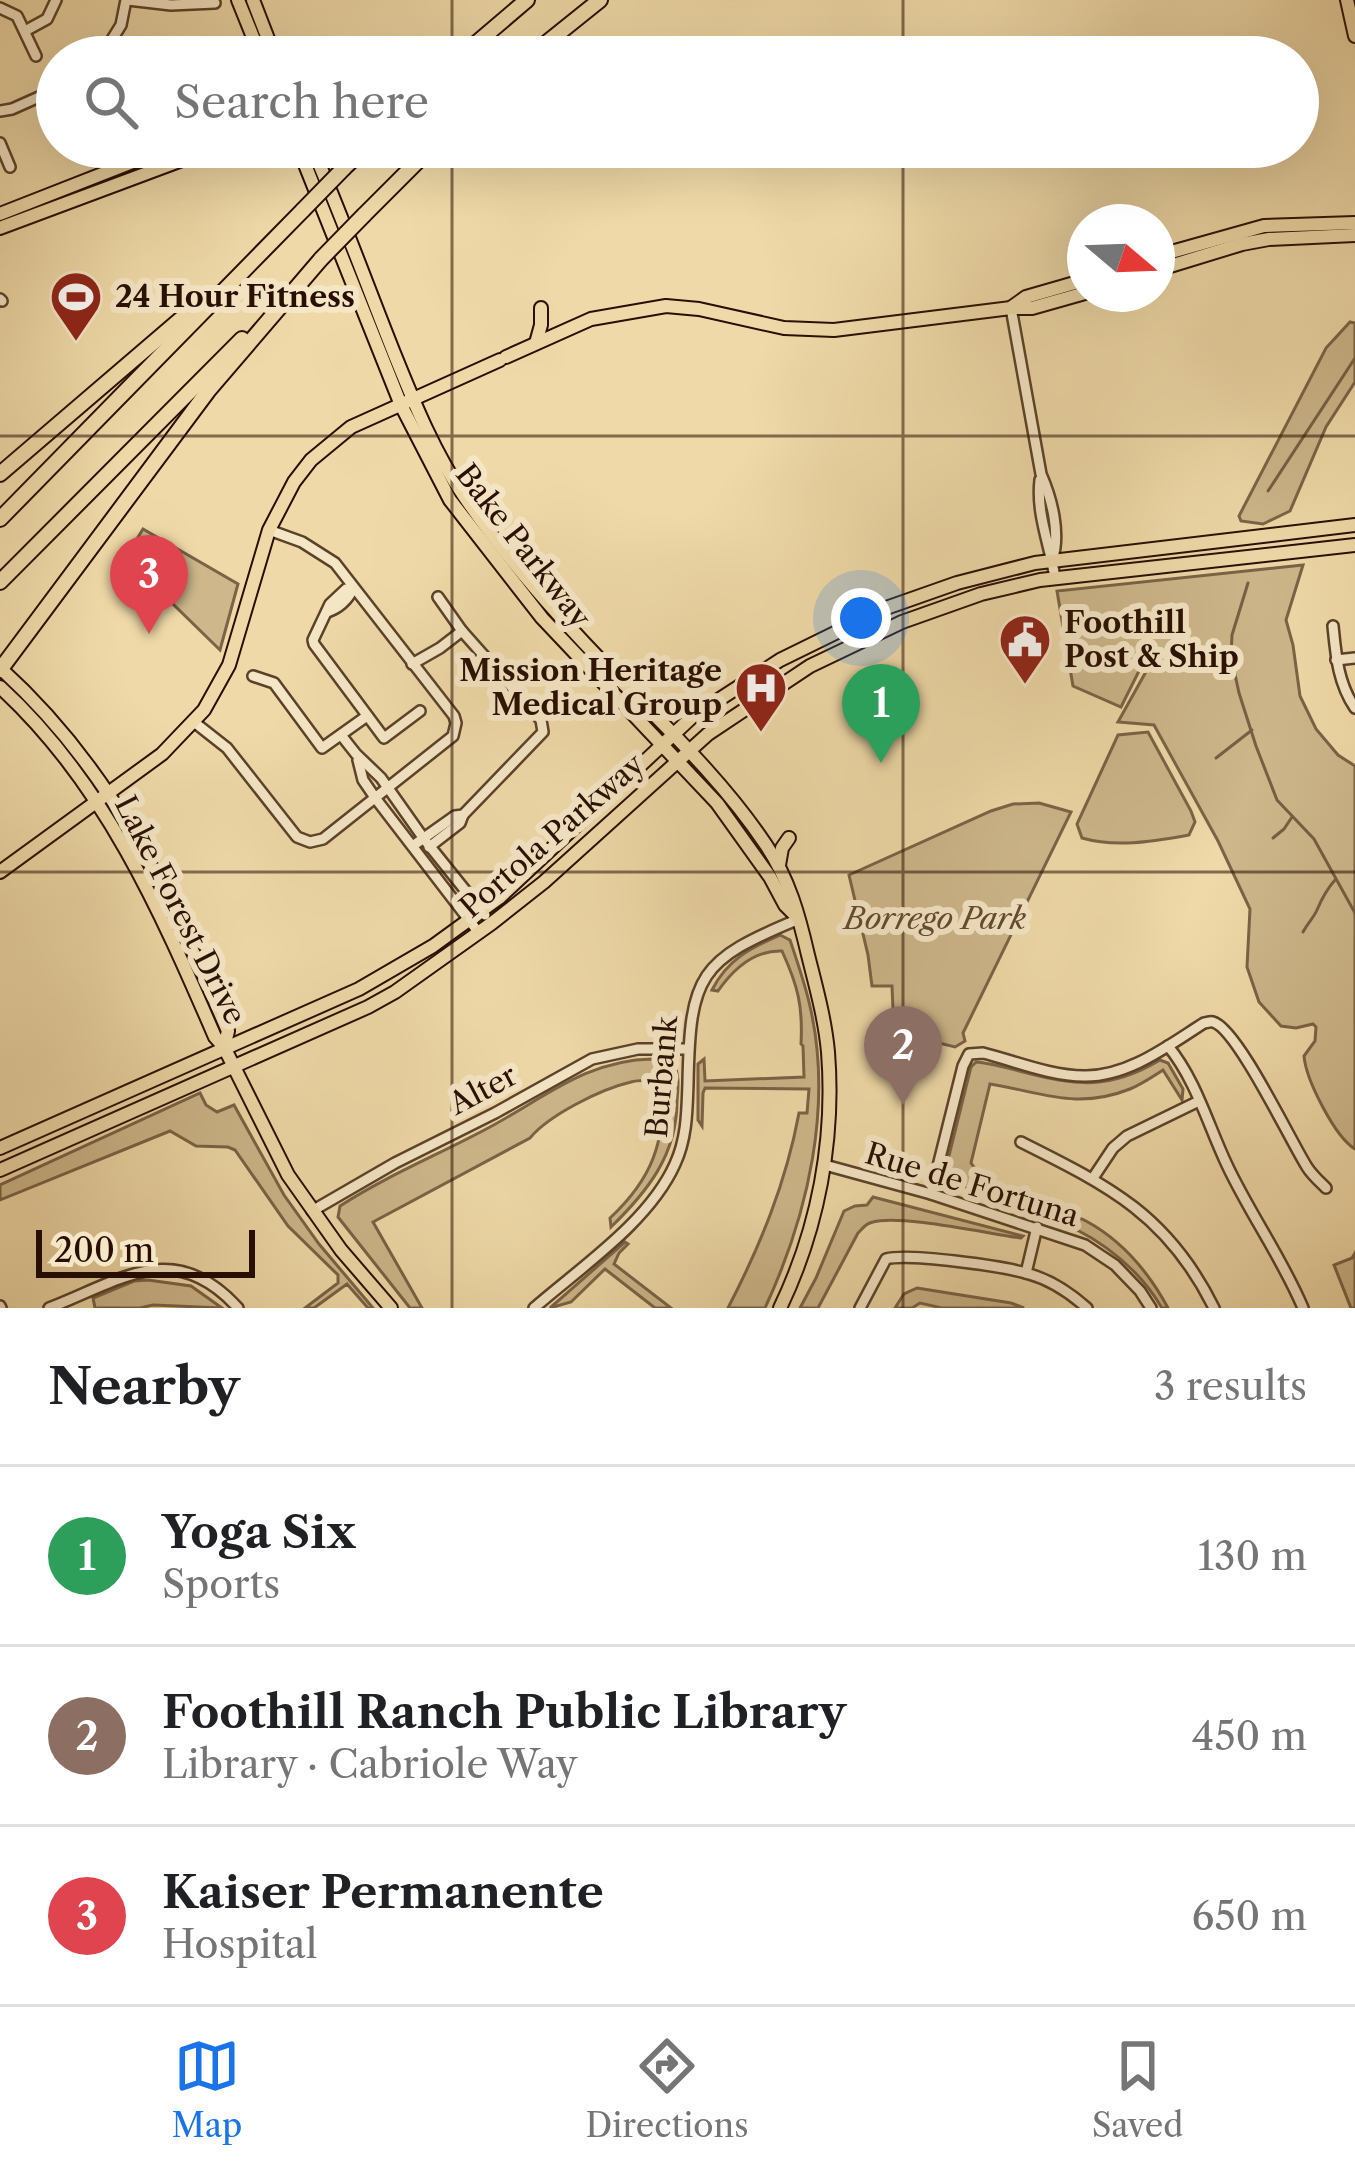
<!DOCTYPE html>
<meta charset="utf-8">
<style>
:root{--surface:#fff;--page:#f6f6f6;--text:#202124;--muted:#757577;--line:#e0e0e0;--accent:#1a73e8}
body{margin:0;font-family:"Libre Caslon Text",serif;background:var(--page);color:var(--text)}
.compass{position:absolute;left:1067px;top:204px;width:108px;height:108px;border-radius:50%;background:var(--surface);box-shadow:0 12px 48px #0002;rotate:109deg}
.scale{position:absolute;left:36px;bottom:30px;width:219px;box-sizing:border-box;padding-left:12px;border:6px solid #280f00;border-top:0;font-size:33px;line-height:42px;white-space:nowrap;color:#280f00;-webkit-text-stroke:9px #f5e6c6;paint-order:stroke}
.you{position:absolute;left:861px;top:618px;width:42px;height:42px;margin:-30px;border:9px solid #fff;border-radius:50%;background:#1a73e8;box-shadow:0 0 0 18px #1a73e833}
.badge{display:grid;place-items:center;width:78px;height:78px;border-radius:50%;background:var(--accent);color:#fff;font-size:39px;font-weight:700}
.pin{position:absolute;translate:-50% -99px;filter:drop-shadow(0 3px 6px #0008)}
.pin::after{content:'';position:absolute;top:63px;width:42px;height:36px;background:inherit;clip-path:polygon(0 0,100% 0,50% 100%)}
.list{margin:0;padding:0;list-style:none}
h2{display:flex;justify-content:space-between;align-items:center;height:156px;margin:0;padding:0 48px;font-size:51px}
h2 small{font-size:39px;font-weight:400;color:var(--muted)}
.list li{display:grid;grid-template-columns:78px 1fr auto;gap:36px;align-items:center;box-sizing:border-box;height:180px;padding:0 48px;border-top:3px solid var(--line)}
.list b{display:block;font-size:45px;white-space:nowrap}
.list p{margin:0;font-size:39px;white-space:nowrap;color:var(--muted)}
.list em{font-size:39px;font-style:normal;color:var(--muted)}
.icon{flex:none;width:66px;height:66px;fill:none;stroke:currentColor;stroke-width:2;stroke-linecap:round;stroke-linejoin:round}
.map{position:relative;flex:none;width:1355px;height:1308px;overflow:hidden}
.search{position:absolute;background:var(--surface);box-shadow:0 12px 48px #0002;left:36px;right:36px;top:36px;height:132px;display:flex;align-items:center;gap:30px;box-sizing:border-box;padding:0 42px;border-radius:66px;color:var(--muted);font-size:45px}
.sheet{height:696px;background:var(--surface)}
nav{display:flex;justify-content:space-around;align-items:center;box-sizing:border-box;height:168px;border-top:3px solid var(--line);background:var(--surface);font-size:33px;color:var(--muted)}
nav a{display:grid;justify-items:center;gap:6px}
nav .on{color:var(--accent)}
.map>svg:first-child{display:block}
.green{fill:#cdb78b;stroke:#7a6346;stroke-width:3}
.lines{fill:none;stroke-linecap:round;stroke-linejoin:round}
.stream{stroke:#775f43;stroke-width:3}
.minor-casing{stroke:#5a422a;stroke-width:14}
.major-casing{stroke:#280f00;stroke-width:16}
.highway-casing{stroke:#280f00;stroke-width:18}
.minor{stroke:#f5e6c6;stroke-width:9}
.major{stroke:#efd9a8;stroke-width:12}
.highway{stroke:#efd9a8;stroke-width:14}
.highway-bridge-casing{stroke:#280f00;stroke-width:18;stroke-linecap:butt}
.highway-bridge{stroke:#efd9a8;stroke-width:14}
.grid{fill:none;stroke:#280f00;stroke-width:3;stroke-opacity:0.55}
.labels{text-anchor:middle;stroke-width:12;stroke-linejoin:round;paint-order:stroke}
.poi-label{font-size:30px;font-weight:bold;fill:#280f00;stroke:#f5e6c6;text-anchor:start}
.street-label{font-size:30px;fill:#280f00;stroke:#f5e6c6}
.park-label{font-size:30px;font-style:italic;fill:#624a31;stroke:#f5e6c6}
</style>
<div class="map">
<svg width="1355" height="1308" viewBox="0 0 1355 1308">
<rect width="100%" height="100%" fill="#efd9a8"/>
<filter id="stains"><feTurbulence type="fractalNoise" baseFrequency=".00167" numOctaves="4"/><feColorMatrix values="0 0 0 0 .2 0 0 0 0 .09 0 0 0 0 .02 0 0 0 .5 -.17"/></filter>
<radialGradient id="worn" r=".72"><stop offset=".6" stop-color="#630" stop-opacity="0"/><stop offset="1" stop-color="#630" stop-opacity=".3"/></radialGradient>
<g class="green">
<polygon points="1350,322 1355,323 1355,382 1326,427 1290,511 1263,524 1241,521 1239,516 1326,348"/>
<polygon points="143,529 238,584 220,650 138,570 124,560"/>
<path d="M1303 565 1286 620 1293 645 1300 696 1316 729 1338 755 1355 766V1149C1335 1137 1306 1080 1304 1056L1315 1041 1316 1027 1313 1024 1296 1028 1281 1026 1259 1002 1247 967 1250 909 1218 841 1154 725 1118 722 1148 668 1145 659 1121 707 1073 686 1057 591Z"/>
<path d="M1148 732 1191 811 1195 822 1189 835C1154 841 1117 848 1082 838L1077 824 1118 735Z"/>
<polygon points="1039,803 1071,812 963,1033 965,1041 955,1047 894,1032 892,986 872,986 868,955 849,875 991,811 1013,804"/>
<path d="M780 935 790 940C797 961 804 981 809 1002 834 1104 808 1215 765 1308H728C760 1246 786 1183 799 1113H807L809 1089 705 1088 703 1093 702 1126 698 1120V1064L704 1059 705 1081 804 1077 803 1046 801 1044C803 1006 798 986 782 951 754 950 734 968 718 991L712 990C727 960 750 948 780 935Z"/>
<path d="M652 1059 673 1063C680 1075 678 1087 677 1101 677 1155 647 1192 611 1227L610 1218C653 1178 664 1143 664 1085L660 1081C651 1081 640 1079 631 1082 601 1089 549 1115 530 1138L373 1222 422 1308H410L338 1217 340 1206C388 1175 440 1154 490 1127 544 1098 587 1060 652 1059Z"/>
<path d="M1160 1060 1168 1063 1183 1089 1182 1100 1163 1070C1152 1077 1142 1084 1130 1089 1077 1110 1044 1093 990 1084L971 1163C986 1187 1058 1206 1086 1221 1123 1241 1148 1271 1168 1308H1162C1116 1230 1031 1208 949 1184L944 1176 971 1067 976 1062C991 1063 1007 1068 1023 1072 1077 1086 1110 1090 1160 1060Z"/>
<polygon points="200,1093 206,1105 217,1112 234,1105 284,1195 319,1244 373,1308 368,1308 347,1284 314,1308 305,1308 338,1283 338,1275 288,1226 235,1150 228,1147 196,1146 170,1131 0,1200 0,1185"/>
<path d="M873 1197 1023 1236 1021 1238C990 1234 899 1214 873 1222 865 1224 864 1227 858 1233L818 1308H800L816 1278 844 1211 855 1206 867 1205Z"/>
<polygon points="625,1242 628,1244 619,1253 614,1264 671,1308 655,1308 605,1269 571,1302 550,1308"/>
<polygon points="1355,1253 1355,1308 1351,1308 1334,1265 1352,1258"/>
<polygon points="148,1280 191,1286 222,1308 153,1305 140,1308 95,1308 93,1298 134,1281"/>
<polygon points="917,1288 1011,1303 1024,1308 942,1308 920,1303 912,1308 895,1308 904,1294"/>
</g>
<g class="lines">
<g class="stream">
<polyline points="1268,491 1355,358"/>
<polyline points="1248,583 1232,635 1231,656 1239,693 1256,746 1277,800 1314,839 1355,913"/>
<polyline points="1216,758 1252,730"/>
<polyline points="1273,838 1284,829 1292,817"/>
<path d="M1303 932C1307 924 1314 917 1317 910 1322 898 1326 890 1335 880"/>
</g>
<g class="minor-casing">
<g id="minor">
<polyline points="128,0 171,5 215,3"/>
<polyline points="0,8 17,16 36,56"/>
<polyline points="25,31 47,19 56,0"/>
<polyline points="101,57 121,25 126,0"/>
<polyline points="0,111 12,109 57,89"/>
<polyline points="0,143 10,167"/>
<polyline points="0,299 2,301"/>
<path d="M1011 308 1041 474C1052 499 1061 534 1052 561"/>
<path d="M1040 480C1036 514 1050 545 1055 578"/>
<polyline points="351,590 346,589 330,604 313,640 314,644 384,738 420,711"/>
<path d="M327 612C339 608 348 599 353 589"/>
<path d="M1333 626C1336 656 1338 683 1355 708"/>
<polyline points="1336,660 1355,658"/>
<polyline points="412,664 440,648 462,631"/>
<polyline points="253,676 274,683 322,748 367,716"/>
<polyline points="194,722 227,748 297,837 310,842 323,839 453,736 456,723 454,716 335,563 302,542 269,530"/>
<polyline points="341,735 356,754 381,778 424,839 485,915"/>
<polyline points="358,760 363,780 376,799 479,933"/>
<polyline points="414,845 455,816 463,815 543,732 541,720 462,631 438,597"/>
<polyline points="429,847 460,823 463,815"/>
<path d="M1168 1046C1196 1080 1208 1125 1227 1165 1250 1214 1282 1258 1303 1308"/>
<path d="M1021 1142C1109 1186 1168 1215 1214 1308"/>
<polyline points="825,1165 931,1194 1085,1245 1115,1265 1140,1291 1151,1308"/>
<polyline points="1093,1178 1113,1148 1127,1136 1199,1101"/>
<path d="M931 1194 963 1066 969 1054 983 1053C1015 1061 1051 1076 1084 1076 1128 1077 1169 1045 1204 1023 1207 1023 1210 1021 1213 1022 1237 1028 1291 1142 1307 1167 1312 1175 1319 1181 1326 1188"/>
<polyline points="312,1211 395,1163 495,1113 592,1059 638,1049 688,1049"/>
<polyline points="1026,1273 1037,1227"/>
<polyline points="0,1306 1,1308"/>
<path d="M49 1308C120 1281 174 1237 238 1308"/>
<path d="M534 1308C581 1267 649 1222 675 1164 687 1138 687 1111 688 1083 690 975 699 960 799 919"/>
<path d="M860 1308 886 1259C908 1253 1004 1266 1029 1274 1051 1280 1070 1293 1087 1308"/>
</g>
</g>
<g class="major-casing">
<g id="major">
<polyline points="238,0 261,57"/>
<polyline points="253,0 275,57"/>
<polyline points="1347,0 1355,36"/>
<polyline points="298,147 401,405 450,500 542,618 717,803 770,877 785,905 798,918"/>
<path d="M312 147C342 216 368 288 396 358 415 405 435 454 464 496 508 561 561 620 616 676 669 730 724 782 766 845 789 879 799 916 808 955 816 987 825 1019 828 1052 835 1140 818 1229 780 1308"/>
<polyline points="0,214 171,147"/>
<polyline points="0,228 217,147"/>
<polyline points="1157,256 1264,226 1355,223"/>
<polyline points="1157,270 1242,244 1269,239 1355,235"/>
<polyline points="1012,307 1026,297 1085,280"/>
<polyline points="536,343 541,325 541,308"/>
<polyline points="506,357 591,319 666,306 699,309 784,328 834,330 1011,308 1032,308 1085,293"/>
<path d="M0 668C116 773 167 891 228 1031L224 1047"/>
<path d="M0 687C104 782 160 910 215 1037L224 1047 288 1175 341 1250 391 1308"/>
<polyline points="779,865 782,848 789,838"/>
<polyline points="0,872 162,754 204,710 229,665 269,530 294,482 311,460 351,427 500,360"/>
<polyline points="0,1148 359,989 433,946 499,898 692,717 780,660 886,608 957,583 1035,563 1355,525"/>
<polyline points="0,1170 368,1007 395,992 492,923 544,882 708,734 810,666 902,622 981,594 1040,580 1355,545"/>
</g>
</g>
<g class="highway-casing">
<g id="highway">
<polyline points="460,57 527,0"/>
<polyline points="529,57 600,0"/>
<polyline points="344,168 366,147"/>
<polyline points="364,215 432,147"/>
<polyline points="0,474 203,300"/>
<polyline points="0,519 303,210"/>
<polyline points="0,582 242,339"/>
<polyline points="0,670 208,391 321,259"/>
</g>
</g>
<use href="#minor" class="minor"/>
<use href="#major" class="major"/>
<use href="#highway" class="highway"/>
<g class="highway-bridge-casing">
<g id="highway-bridge">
<polyline points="303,210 344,168"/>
<polyline points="321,259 364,215"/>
</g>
</g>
<use href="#highway-bridge" class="highway-bridge"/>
</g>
<path class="grid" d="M452 0V57M903 0V57M452 147V1308M903 147V1308M0 436H1355M0 872H1355"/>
<defs>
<g id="stadium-pin" transform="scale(2.7)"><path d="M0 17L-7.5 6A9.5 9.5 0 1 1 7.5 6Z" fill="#8f2418" stroke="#f5e6c6"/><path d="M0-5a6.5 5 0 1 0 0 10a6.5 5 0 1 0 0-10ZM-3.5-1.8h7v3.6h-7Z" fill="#fff"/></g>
<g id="civic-pin" transform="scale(2.7)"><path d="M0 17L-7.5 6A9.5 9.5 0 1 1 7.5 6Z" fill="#8f2418" stroke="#f5e6c6"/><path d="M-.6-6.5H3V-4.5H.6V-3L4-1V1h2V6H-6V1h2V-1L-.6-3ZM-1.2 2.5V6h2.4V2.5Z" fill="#fff"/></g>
<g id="hospital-pin" transform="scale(2.7)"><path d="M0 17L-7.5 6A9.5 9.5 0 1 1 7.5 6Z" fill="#8f2418" stroke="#f5e6c6"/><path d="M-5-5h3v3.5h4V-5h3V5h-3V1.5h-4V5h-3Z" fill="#fff"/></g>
</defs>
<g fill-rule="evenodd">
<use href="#stadium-pin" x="76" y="297"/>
<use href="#civic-pin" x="1025" y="640"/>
<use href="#hospital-pin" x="761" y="688"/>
</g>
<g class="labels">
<g class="poi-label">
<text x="115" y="307">24 Hour Fitness</text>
<text x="1064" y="633">Foothill<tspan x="1064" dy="34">Post &amp; Ship</tspan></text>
<text x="722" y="681" text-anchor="end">Mission Heritage<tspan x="722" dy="34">Medical Group</tspan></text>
</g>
<g class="street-label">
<text transform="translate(523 546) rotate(52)" y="10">Bake Parkway</text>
<text transform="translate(552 836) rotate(-41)" y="10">Portola Parkway</text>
<text transform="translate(180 910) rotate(63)" y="10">Lake Forest Drive</text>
<text transform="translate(662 1077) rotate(-85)" y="10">Burbank</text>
<text transform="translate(483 1090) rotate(-28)" y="10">Alter</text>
<text transform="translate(972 1185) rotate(17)" y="10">Rue de Fortuna</text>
</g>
<g class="park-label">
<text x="935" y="929">Borrego Park</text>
</g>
</g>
<rect width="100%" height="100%" filter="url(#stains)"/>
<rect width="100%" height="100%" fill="url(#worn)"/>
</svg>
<svg class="compass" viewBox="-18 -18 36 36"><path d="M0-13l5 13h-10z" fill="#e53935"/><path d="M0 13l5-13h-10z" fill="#757577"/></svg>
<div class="scale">200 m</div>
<div class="you"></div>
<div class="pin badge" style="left:881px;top:763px;background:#2e9e5b">1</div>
<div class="pin badge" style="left:903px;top:1105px;background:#8d6e63">2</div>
<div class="pin badge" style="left:149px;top:634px;background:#e0444e">3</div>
<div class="search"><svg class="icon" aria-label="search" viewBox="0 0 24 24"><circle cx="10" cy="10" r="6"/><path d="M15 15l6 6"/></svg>Search here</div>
</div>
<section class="sheet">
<h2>Nearby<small>3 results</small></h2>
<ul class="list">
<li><span class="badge" style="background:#2e9e5b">1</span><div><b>Yoga Six</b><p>Sports</p></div><em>130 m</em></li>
<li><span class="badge" style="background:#8d6e63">2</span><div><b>Foothill Ranch Public Library</b><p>Library · Cabriole Way</p></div><em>450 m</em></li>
<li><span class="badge" style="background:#e0444e">3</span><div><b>Kaiser Permanente</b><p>Hospital</p></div><em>650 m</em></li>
</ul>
</section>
<nav>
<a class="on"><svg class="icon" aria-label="map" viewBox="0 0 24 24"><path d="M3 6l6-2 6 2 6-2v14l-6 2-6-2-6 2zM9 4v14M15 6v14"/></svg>Map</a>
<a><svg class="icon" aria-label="directions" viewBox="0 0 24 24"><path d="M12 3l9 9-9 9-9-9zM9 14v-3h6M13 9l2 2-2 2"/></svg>Directions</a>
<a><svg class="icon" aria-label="saved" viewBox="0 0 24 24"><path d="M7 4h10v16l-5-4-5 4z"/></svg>Saved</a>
</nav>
